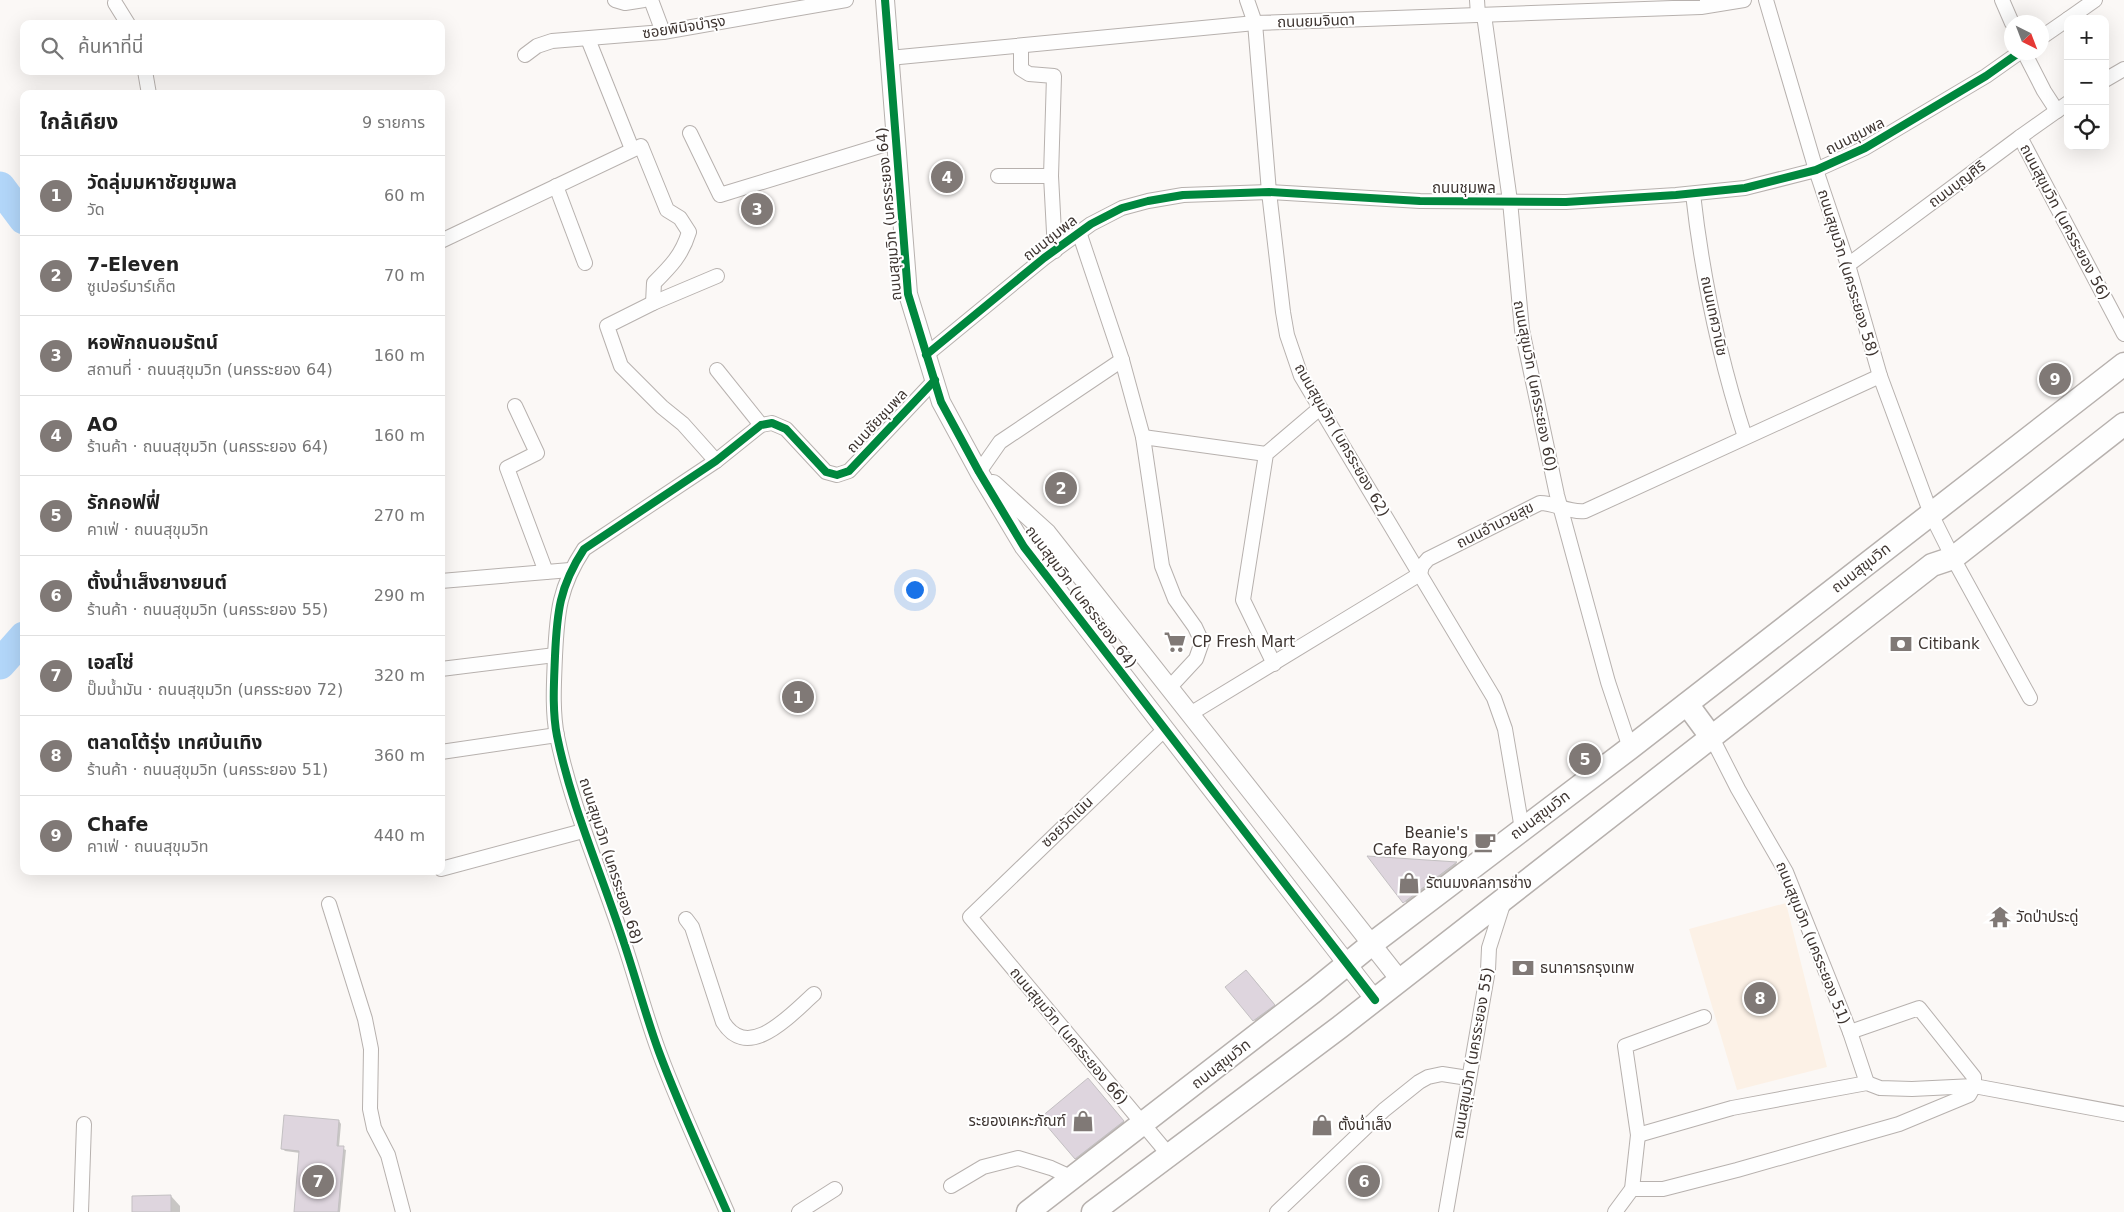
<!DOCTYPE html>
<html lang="th">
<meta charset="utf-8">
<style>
:root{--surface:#fff;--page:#f6f6f6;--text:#222;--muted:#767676;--line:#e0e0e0;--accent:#807976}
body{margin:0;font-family:"DejaVu Sans","Noto Sans Thai",sans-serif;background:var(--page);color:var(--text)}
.controls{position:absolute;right:15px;top:15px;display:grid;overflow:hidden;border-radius:10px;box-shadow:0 5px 20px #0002}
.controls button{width:45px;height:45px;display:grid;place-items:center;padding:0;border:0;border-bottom:1px solid var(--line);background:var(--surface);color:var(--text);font:25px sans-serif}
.compass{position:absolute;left:2004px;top:15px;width:45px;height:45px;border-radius:50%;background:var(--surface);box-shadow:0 5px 20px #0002;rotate:138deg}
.you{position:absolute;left:914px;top:589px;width:18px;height:18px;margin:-12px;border:4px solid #fff;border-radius:50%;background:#1a73e8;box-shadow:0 0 0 8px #1a73e833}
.badge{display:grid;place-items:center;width:32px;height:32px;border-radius:50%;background:var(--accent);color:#fff;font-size:16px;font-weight:700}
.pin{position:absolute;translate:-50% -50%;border:2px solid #fff;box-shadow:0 1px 5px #0006}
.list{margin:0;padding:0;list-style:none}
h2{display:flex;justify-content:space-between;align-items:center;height:65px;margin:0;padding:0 20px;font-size:21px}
h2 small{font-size:16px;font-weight:400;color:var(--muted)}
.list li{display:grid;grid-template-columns:32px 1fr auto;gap:15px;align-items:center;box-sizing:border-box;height:80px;padding:0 20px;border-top:1px solid var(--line)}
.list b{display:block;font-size:19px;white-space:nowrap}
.list p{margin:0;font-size:16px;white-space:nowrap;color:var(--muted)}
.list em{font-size:16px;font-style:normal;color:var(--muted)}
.icon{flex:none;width:28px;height:28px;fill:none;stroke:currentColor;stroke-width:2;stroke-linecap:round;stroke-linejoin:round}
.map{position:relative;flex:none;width:2124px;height:1212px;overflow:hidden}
.search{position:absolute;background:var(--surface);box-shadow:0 5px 20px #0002;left:20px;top:20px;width:425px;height:55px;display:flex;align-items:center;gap:12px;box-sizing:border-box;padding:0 18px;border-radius:10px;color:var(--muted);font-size:19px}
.panel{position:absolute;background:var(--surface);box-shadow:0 5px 20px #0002;left:20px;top:90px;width:425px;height:785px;border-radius:10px}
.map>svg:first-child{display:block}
.commercial{fill:#fcf1e6}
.shadow{fill:#0003}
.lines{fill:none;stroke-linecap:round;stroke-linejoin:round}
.river{stroke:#b2d6f9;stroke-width:31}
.building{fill:#ded5de;stroke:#c3c0c2}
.minor-casing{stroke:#b7b1ae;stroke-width:16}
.tertiary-casing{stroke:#b7b1ae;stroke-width:20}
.primary-casing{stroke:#b7b1ae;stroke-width:25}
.minor{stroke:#fefefe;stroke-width:14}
.tertiary{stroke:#fefefe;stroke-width:18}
.primary{stroke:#fefefe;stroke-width:22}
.cycleway-casing{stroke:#fff;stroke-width:11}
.cycleway{stroke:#00873e;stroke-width:8}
.labels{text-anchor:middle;stroke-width:4;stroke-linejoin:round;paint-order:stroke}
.street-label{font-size:15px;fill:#3e3531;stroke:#fff}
.poi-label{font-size:15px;fill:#3e3531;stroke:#fff;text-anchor:start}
</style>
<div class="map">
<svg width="2124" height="1212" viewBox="0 0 2124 1212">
<rect width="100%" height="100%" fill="#fbf8f6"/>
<polygon class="commercial" points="1786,903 1827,1067 1737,1090 1689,929"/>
<g class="shadow">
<polygon points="1370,858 1456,863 1465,872 1414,912"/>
<polygon points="1252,977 1280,1011 1260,1027 1227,987"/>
<polygon points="1097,1089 1132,1131 1085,1168 1075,1159"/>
<polygon points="339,1121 341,1124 339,1147 346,1150 340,1212 295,1212 300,1153 285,1151 282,1148"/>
<polygon points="171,1196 180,1206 180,1212 133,1212"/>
</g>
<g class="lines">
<g class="river">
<polyline points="0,187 24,219"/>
<polyline points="0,664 24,637"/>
</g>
</g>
<g class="building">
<polygon points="1367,856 1457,862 1403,903"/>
<polygon points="1246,970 1275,1005 1253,1021 1225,987"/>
<polygon points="1088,1078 1124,1121 1075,1159 1040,1118"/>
<polygon points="284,1115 339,1120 337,1146 344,1146 338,1212 294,1212 299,1151 281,1149"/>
<polygon points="171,1195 171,1212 132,1212 132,1196"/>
</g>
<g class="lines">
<g class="minor-casing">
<g id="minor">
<polyline points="615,0 625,3 644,0"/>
<polyline points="651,0 663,32"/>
<polyline points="1247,0 1255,23 1269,192 1283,312 1287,335 1301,376 1494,698 1505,729 1522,829"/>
<polyline points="1477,0 1478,15"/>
<polyline points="1766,0 1816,170 1848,265 1880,376 1931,514 1953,558 2030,698"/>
<polyline points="2002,0 2012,23"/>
<polyline points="115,3 128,24"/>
<polyline points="1484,15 1510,201 1522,330 1557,495 1608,682 1630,748"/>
<polyline points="2068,19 2095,0"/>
<polyline points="2042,37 2068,19"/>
<polyline points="588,39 632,149"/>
<polyline points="1021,46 1021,69 1029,74 1054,76 1051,176 1055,251"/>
<polyline points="2024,52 2044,91 2057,111"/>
<polyline points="525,55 537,46 552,41 663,32 846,0"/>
<polyline points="889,58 1255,23 1701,7 1744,0"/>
<polyline points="145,71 149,94"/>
<polyline points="2105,80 2124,69"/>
<polyline points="690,133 720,195 896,141"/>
<polyline points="2020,137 2124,334"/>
<polyline points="998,176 1051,176"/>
<polyline points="556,186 585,263"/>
<path d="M1693 194C1702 274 1720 360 1745 437"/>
<polyline points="1079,232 1122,360 1143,437 1162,566 1175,599 1195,627 1202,642 1196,659 1170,687"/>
<path d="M441 241 641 146 667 210 680 218 689 232C682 255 671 266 654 283L653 303"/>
<polyline points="1848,265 2020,137 2068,103"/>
<polyline points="926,355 1044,258 1091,224 1122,208 1148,201 1183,195 1269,192 1420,201 1566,202 1676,195 1745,188 1816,170 1865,148 1986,76 2020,52"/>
<polyline points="717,370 761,425"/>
<polyline points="515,406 537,453 507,468 546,572"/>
<polyline points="1143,437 1266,454"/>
<polyline points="716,461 683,424 662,407 621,366 607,326 653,303 717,276"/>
<polyline points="979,472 1000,442 1122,360"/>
<polyline points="441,581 570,570"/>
<polyline points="1274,664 1243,600 1266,454 1320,408"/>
<polyline points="441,669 555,655"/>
<path d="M1190 714 1420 574 1422 566 1428 559 1540 503C1556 503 1568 513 1585 511L1880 376"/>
<polyline points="1165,729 970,917 1169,1155"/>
<polyline points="1712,738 1738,789 1786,872 1850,1032 1867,1083"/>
<polyline points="441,752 557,735"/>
<polyline points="441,869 583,831"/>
<polyline points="329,904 365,1019 371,1049 370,1109 374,1128 388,1155 403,1212"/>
<path d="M686 919 692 927 723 1022C749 1063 791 1014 814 994"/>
<polyline points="1638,1135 1732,1108 1867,1083 1880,1088 1912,1089 1974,1086 2124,1114"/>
<polyline points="951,1186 983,1167 1018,1158 1051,1168 1073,1178"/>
<polyline points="1632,1189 1663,1189 1737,1170 1899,1124 1969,1095 1974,1086 1974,1077 1919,1008 1850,1032"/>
<polyline points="81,1212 84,1124"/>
<path d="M727 1212C704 1159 679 1106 659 1052 645 1014 635 975 622 937 600 870 571 805 557 736 552 710 554 682 555 656 557 613 559 587 584 549L716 461 761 425 772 423 786 429 826 472 837 475 849 471 935 380"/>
<polyline points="799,1212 835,1189"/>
<polyline points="1277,1212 1384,1110 1419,1082 1428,1077 1442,1074 1468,1078"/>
<polyline points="1446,1212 1488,970 1489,948 1504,901"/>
<polyline points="1615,1212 1632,1189 1638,1135 1625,1046 1704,1017"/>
</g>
</g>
<g class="tertiary-casing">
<g id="tertiary">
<polyline points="885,0 908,294 941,402 979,472 1024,547 1375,1000"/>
<polyline points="993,484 1047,533 1400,980"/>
</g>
</g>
<g class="primary-casing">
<g id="primary">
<polyline points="1687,704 1712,738"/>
<polyline points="1028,1212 1314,991 1373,943 1630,748 2124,364"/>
<polyline points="1093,1212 1340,1027 1932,565 1953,558 2124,424"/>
</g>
</g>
<use href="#minor" class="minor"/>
<use href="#tertiary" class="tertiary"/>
<use href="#primary" class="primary"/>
<g class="cycleway-casing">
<g id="cycleway">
<polyline points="885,0 908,294 941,402 979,472 1024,547 1375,1000"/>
<polyline points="926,355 1044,258 1091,224 1122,208 1148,201 1183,195 1269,192 1420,201 1566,202 1676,195 1745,188 1816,170 1865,148 1986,76 2020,52"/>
<path d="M727 1212C704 1159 679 1106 659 1052 645 1014 635 975 622 937 600 870 571 805 557 736 552 710 554 682 555 656 557 613 559 587 584 549L716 461 761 425 772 423 786 429 826 472 837 475 849 471 935 380"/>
</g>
</g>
<use href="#cycleway" class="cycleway"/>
</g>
<defs>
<g id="supermarket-bare" transform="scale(1.725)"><path d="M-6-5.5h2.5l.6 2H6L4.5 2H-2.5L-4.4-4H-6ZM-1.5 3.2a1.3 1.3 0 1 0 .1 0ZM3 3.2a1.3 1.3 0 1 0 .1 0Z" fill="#807976" stroke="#fff" stroke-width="2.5" paint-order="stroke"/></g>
<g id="bank-bare" transform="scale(1.725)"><path d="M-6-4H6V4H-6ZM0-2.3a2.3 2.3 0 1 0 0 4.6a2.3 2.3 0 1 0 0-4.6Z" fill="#807976" stroke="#fff" stroke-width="2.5" paint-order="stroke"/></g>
<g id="cafe-bare" transform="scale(1.725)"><path d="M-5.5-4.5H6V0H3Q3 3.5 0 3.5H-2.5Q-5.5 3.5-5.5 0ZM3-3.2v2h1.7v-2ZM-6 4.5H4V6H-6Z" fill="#807976" stroke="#fff" stroke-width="2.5" paint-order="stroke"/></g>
<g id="shop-bare" transform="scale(1.725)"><path d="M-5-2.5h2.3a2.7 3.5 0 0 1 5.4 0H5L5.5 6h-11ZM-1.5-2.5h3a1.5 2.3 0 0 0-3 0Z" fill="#807976" stroke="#fff" stroke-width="2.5" paint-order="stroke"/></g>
<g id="temple-bare" transform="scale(1.725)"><path d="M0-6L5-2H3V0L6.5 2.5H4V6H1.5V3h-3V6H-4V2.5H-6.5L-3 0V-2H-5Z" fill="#807976" stroke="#fff" stroke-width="2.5" paint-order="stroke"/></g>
</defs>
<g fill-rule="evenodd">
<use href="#supermarket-bare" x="1175" y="642"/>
<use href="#bank-bare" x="1901" y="644"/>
<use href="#cafe-bare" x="1485" y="842"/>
<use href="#shop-bare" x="1409" y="883"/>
<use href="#temple-bare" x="2000" y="917"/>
<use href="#bank-bare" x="1523" y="968"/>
<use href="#shop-bare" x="1083" y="1121"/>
<use href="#shop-bare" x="1322" y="1125"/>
</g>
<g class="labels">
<g class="street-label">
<text transform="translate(1316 21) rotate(-2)" y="5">ถนนยมจินดา</text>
<text transform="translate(684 27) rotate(-9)" y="5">ซอยพินิจบำรุง</text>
<text transform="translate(1855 136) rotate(-27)" y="5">ถนนชุมพล</text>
<text transform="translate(1957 184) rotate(-37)" y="5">ถนนบุญศิริ</text>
<text x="1464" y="193">ถนนชุมพล</text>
<text transform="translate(889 214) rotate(-95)" y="5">ถนนสุขุมวิท (นครระยอง 64)</text>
<text transform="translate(2065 222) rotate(62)" y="5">ถนนสุขุมวิท (นครระยอง 56)</text>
<text transform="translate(1050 238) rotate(-38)" y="5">ถนนชุมพล</text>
<text transform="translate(1848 273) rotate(73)" y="5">ถนนสุขุมวิท (นครระยอง 58)</text>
<text transform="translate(1714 316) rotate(78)" y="5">ถนนเทศวานิช</text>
<text transform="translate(1535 386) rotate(79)" y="5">ถนนสุขุมวิท (นครระยอง 60)</text>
<text transform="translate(877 421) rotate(-47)" y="5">ถนนชัยชุมพล</text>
<text transform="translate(1342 440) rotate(60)" y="5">ถนนสุขุมวิท (นครระยอง 62)</text>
<text transform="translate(1495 525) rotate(-27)" y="5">ถนนอำนวยสุข</text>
<text transform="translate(1861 568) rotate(-38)" y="5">ถนนสุขุมวิท</text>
<text transform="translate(1081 597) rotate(53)" y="5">ถนนสุขุมวิท (นครระยอง 64)</text>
<text transform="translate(1540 815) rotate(-37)" y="5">ถนนสุขุมวิท</text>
<text transform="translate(1067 822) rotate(-44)" y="5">ซอยวัดเนิน</text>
<text transform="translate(611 861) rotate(72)" y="5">ถนนสุขุมวิท (นครระยอง 68)</text>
<text transform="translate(1813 943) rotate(68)" y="5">ถนนสุขุมวิท (นครระยอง 51)</text>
<text transform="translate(1069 1036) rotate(50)" y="5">ถนนสุขุมวิท (นครระยอง 66)</text>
<text transform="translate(1473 1053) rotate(-80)" y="5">ถนนสุขุมวิท (นครระยอง 55)</text>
<text transform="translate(1221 1064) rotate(-38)" y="5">ถนนสุขุมวิท</text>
</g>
<g class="poi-label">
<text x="1192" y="647">CP Fresh Mart</text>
<text x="1918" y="649">Citibank</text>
<text x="1468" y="838" text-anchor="end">Beanie's<tspan x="1468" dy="17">Cafe Rayong</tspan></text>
<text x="1426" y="888">รัตนมงคลการช่าง</text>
<text x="2016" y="922">วัดป่าประดู่</text>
<text x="1540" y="973">ธนาคารกรุงเทพ</text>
<text x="1066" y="1126" text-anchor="end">ระยองเคหะภัณฑ์</text>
<text x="1338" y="1130">ตั้งน่ำเส็ง</text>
</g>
</g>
</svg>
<div class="controls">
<button>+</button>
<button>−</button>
<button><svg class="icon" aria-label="locate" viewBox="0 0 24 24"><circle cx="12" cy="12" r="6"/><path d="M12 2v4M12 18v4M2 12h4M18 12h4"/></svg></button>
</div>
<svg class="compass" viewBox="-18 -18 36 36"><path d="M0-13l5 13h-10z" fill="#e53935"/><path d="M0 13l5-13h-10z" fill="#767676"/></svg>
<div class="you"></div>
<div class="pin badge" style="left:798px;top:697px">1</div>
<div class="pin badge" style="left:1061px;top:488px">2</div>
<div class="pin badge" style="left:757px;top:209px">3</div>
<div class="pin badge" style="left:947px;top:177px">4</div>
<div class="pin badge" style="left:1585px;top:759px">5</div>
<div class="pin badge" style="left:1364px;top:1181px">6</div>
<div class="pin badge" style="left:318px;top:1181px">7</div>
<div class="pin badge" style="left:1760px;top:998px">8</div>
<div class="pin badge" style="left:2055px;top:379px">9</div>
<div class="search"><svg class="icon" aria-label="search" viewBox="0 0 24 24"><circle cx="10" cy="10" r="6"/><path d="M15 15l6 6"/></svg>ค้นหาที่นี่</div>
<section class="panel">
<h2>ใกล้เคียง<small>9 รายการ</small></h2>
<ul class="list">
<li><span class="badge">1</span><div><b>วัดลุ่มมหาชัยชุมพล</b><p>วัด</p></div><em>60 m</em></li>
<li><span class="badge">2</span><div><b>7-Eleven</b><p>ซูเปอร์มาร์เก็ต</p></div><em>70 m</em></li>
<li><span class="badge">3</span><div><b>หอพักถนอมรัตน์</b><p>สถานที่ · ถนนสุขุมวิท (นครระยอง 64)</p></div><em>160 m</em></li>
<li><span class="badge">4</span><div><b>AO</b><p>ร้านค้า · ถนนสุขุมวิท (นครระยอง 64)</p></div><em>160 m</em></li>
<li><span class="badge">5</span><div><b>รักคอฟฟี่</b><p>คาเฟ่ · ถนนสุขุมวิท</p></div><em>270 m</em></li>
<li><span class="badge">6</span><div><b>ตั้งน่ำเส็งยางยนต์</b><p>ร้านค้า · ถนนสุขุมวิท (นครระยอง 55)</p></div><em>290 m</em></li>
<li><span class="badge">7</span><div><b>เอสโซ่</b><p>ปั๊มน้ำมัน · ถนนสุขุมวิท (นครระยอง 72)</p></div><em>320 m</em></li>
<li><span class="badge">8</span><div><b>ตลาดโต้รุ่ง เทศบ้นเทิง</b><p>ร้านค้า · ถนนสุขุมวิท (นครระยอง 51)</p></div><em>360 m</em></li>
<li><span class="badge">9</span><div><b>Chafe</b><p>คาเฟ่ · ถนนสุขุมวิท</p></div><em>440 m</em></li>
</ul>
</section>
</div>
